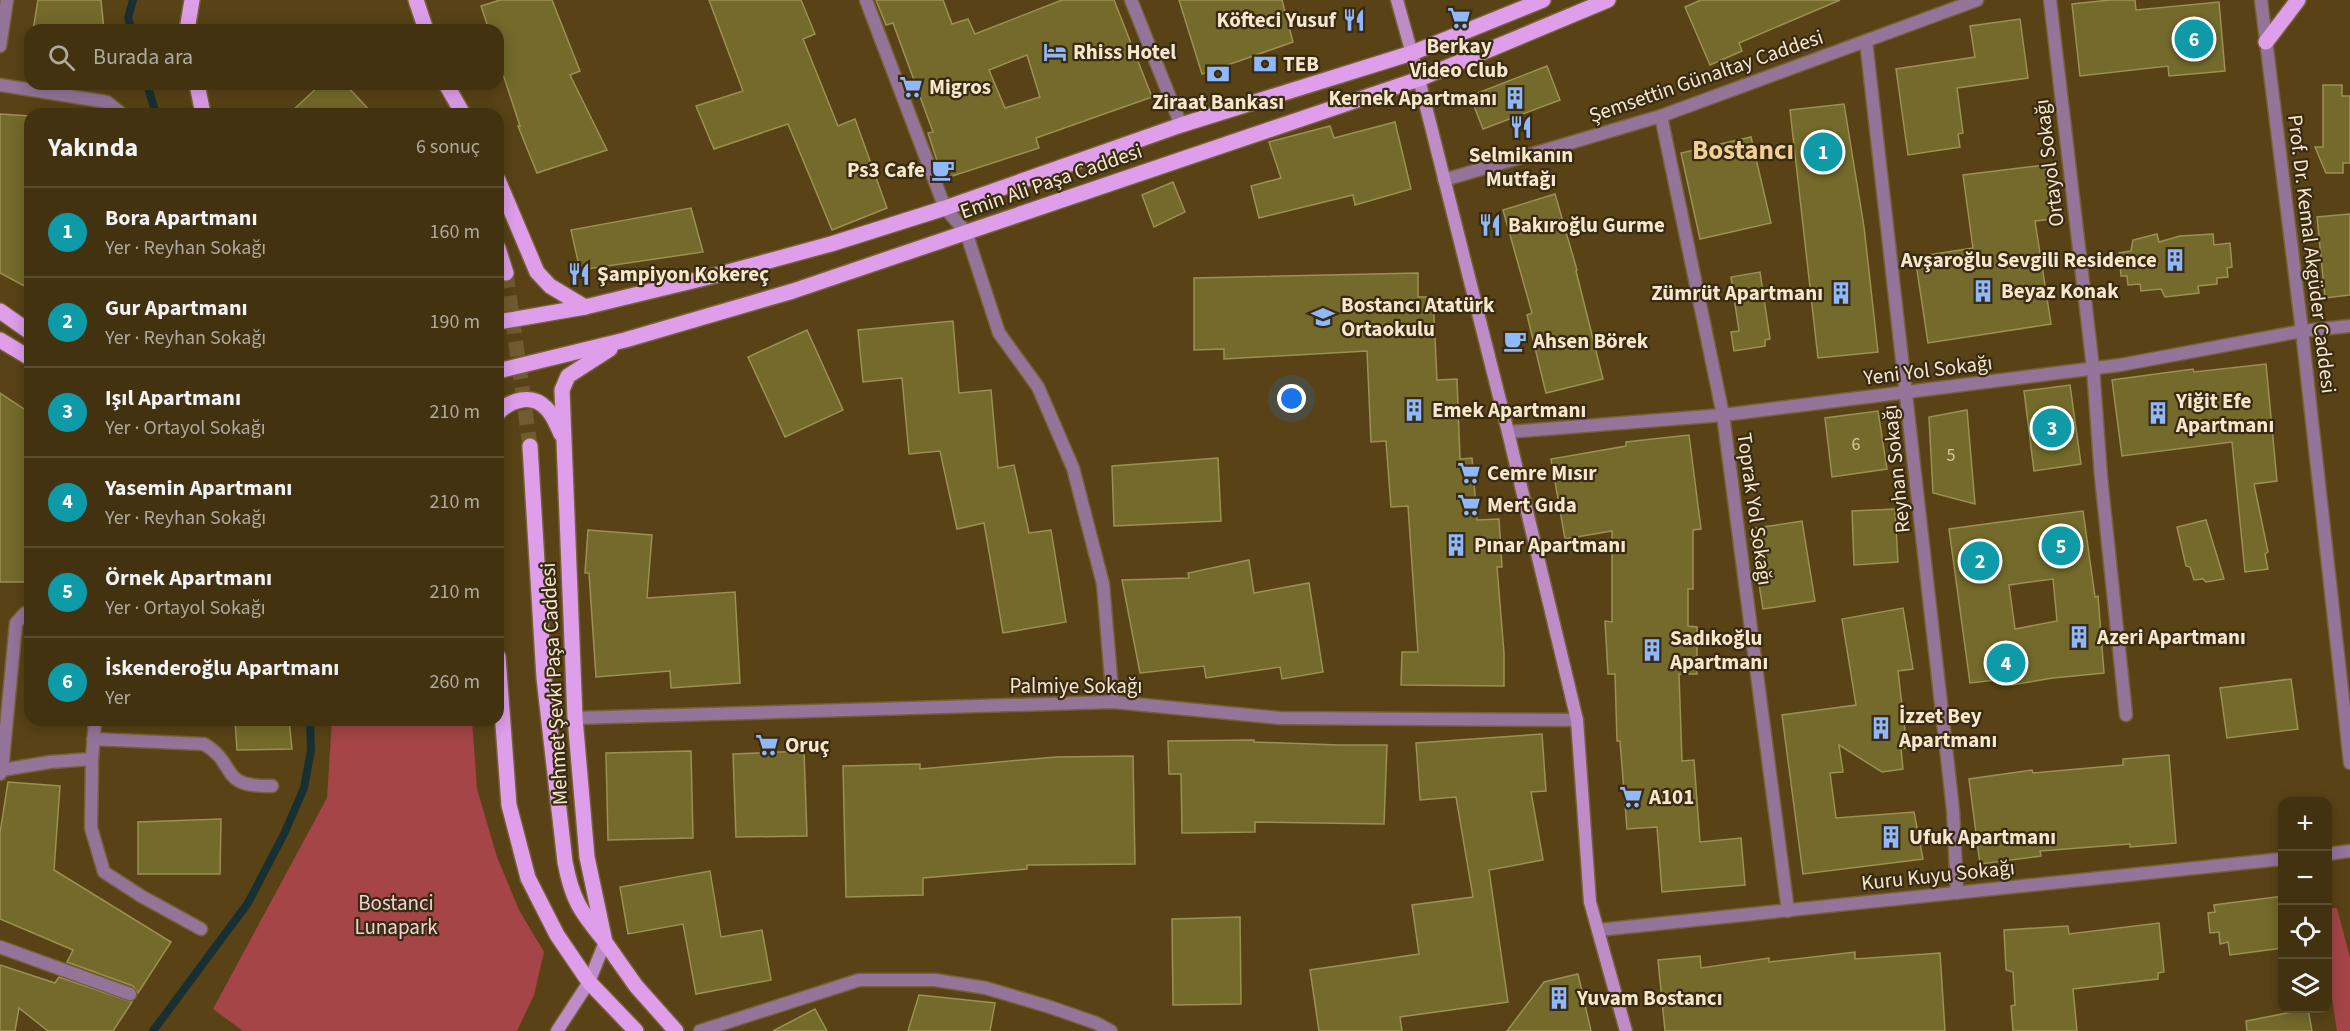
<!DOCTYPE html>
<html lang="tr">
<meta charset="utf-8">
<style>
:root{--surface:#433210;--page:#4a3a19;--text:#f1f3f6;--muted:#afaa9f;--line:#5b4d30;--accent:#90b8fd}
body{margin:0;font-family:"Source Sans 3",sans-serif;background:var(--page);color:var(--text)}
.controls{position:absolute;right:18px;bottom:18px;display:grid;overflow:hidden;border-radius:12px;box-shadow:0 3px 15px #0003}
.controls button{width:54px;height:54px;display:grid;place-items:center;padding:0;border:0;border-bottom:2px solid var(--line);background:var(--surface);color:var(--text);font:30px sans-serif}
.you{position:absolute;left:1292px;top:399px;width:21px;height:21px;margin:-15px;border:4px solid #fff;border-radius:50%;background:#1a73e8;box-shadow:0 0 0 9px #1a73e833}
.badge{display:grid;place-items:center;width:39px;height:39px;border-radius:50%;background:var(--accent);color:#fff;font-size:20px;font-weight:700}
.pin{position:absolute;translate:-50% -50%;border:3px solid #fff;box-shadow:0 2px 6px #0006}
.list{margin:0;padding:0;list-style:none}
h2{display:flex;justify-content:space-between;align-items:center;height:78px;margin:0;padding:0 24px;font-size:26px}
h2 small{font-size:20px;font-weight:400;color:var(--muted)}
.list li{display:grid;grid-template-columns:39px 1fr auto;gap:18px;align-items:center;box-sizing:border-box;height:90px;padding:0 24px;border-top:2px solid var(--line)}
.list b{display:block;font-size:22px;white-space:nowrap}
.list p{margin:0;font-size:20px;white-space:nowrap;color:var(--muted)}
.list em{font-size:20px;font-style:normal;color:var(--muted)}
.icon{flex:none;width:33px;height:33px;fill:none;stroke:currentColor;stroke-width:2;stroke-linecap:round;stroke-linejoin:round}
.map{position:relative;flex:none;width:2350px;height:1031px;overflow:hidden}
.search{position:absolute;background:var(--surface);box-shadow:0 3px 15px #0003;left:24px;top:24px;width:480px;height:66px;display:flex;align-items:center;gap:15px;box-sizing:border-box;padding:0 21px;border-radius:18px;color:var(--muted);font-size:22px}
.panel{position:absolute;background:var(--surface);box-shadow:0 3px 15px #0003;left:24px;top:108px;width:480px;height:618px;border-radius:18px}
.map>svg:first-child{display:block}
.green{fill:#a54547}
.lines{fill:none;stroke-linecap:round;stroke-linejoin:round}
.stream{stroke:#193032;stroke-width:8}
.building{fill:#746a2b;stroke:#9a9152;stroke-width:1.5;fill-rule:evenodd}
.primary-tunnel{stroke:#715c31;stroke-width:15;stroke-dasharray:15 8;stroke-linecap:butt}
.service-casing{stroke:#766136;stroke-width:15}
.minor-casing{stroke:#766136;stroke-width:15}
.tertiary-casing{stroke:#766136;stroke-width:15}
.secondary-casing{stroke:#766136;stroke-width:15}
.primary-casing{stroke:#766136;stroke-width:18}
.service{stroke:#947499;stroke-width:12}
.minor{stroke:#947499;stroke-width:12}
.tertiary{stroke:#947499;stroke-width:12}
.secondary{stroke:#be8cc7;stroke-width:12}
.primary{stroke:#de9eea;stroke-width:15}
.labels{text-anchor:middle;stroke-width:4.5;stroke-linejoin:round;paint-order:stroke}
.number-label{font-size:18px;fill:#d7c8a2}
.poi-label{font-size:21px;font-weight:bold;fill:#f8e7ca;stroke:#382b13;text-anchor:start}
.street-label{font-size:21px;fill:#f8e7ca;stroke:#382b13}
.park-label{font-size:21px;fill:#f2d2d1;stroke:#382b13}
.district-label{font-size:27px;font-weight:bold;fill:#f2d095;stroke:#382b13}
</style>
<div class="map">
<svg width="2350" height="1031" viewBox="0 0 2350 1031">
<rect width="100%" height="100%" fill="#594316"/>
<g class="green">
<polygon points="332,720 472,720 477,789 497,857 519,910 544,952 534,995 517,1031 243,1031 213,1009 327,798"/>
<polygon points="2328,908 2337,908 2350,958 2350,1031 2337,1031 2328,972"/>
</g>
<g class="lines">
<g class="stream">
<polyline points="132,30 128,18 133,0"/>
<polyline points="147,84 156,114"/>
<polyline points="153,1031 248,903 284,834 304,788 311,750 310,720"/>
</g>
</g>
<g class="building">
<polygon points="38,0 101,0 104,30 33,30"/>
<polygon points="500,0 552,0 580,71 570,75 607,150 537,173 518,126 520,126 498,59 498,30 489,30 481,6"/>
<polygon points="709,0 801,0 815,34 803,39 838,126 855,119 887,208 832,230 788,124 714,149 696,106 743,91"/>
<path d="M876 0H943L952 24 968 19 975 34 1062 0H1114L1152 97 1036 138 1039 148 943 179 928 133 933 132 893 23 886 25ZM1027 55 1040 97 1005 108 989 70Z"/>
<polygon points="1179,0 1282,0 1293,42 1202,74"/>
<polygon points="1701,0 1840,0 1739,43 1742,51 1710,65 1685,7"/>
<polygon points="2110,0 2135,0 2136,10 2219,2 2225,71 2169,76 2168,66 2080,76 2072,4"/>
<polygon points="2020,19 2028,78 1957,88 1963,133 1958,134 1960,147 1908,155 1896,69 1975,57 1970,26"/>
<polygon points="1547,66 1560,100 1483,129 1470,96"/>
<polygon points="321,84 345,84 373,114 289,114"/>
<polygon points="2323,85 2342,85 2342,96 2350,96 2350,163 2343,163 2343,173 2326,173 2315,147 2323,147"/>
<polygon points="1844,104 1864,227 1878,352 1818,358 1790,110"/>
<polygon points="0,114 30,116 30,289 0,273"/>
<polygon points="1395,122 1411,189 1355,205 1353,195 1259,218 1251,186 1281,178 1269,142 1330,126 1334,138"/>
<polygon points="1751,137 1771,223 1700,239 1681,153"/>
<polygon points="2045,165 2052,219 2035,221 2051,324 1928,343 1915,257 1973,248 1963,175"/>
<polygon points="1173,182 1185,212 1154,227 1142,195"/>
<polygon points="1555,194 1577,270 1576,271 1603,379 1546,393 1527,315 1532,313 1503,210"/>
<polygon points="691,208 703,252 580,270 571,230"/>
<polygon points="2350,214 2350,295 2325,298 2317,217"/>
<polygon points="2157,234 2159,242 2180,236 2213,234 2214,245 2230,243 2232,267 2227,268 2228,277 2217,278 2217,284 2198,286 2199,293 2165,297 2161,289 2141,291 2140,284 2128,285 2127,276 2121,276 2119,253 2131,251 2133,240"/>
<polygon points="1760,272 1770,339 1765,340 1765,346 1734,351 1731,332 1739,331 1731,277"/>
<polygon points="1418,273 1418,297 1433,297 1437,380 1457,379 1460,459 1472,458 1477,520 1499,519 1502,567 1497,567 1504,653 1504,686 1401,685 1402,652 1418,652 1408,506 1391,507 1386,441 1371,442 1367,351 1224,359 1224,349 1194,350 1194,278"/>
<polygon points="953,321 959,393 991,390 998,468 1014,465 1029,533 1051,530 1066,622 1003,633 984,523 957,529 940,451 909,454 902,378 863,382 858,330"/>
<polygon points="807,330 843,410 785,437 748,357"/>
<polygon points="2266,364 2277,481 2254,484 2268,552 2265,554 2268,569 2245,572 2232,442 2122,456 2112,380 2193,369 2194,372"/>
<polygon points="2070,385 2081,464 2034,471 2024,391"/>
<polygon points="0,393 30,413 30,582 0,582"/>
<polygon points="1967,410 1975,504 1933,493 1929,417"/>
<polygon points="1878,411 1887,469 1832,477 1825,418"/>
<polygon points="1689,435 1701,529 1693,530 1693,589 1688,589 1688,626 1697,627 1697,674 1679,674 1682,761 1694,760 1700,842 1741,838 1745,885 1662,892 1657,827 1627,829 1620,741 1617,741 1615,674 1608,674 1605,621 1612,622 1612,531 1565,539 1551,459 1626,446 1626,442"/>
<polygon points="1218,458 1221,521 1114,526 1112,466"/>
<polygon points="1895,509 1898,562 1854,565 1852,511"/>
<path d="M2083 511 2095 597 2098 596 2104 673 2053 678 2012 685 2005 679 1970 683 1949 529ZM2053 579 2057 621 2015 629 2009 585Z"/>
<polygon points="2206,520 2224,579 2206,582 2203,579 2194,580 2190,567 2186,566 2177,527"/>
<polygon points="1802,521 1815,601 1763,609 1750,529"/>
<polygon points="588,530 652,535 647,598 735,592 740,683 671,688 670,671 596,677 589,573 585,573"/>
<polygon points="1249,560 1254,593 1309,583 1323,672 1282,679 1280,667 1206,678 1204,666 1140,673 1122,580 1189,578 1188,573"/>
<polygon points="1903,608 1913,669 1898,671 1907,748 1901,749 1903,769 1882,772 1839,745 1843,772 1830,773 1836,818 1914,812 1923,859 1803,874 1782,715 1856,705 1842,619"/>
<polygon points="2291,679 2298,729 2227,738 2220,688"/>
<polygon points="235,720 289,720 292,749 237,750"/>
<polygon points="1542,734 1546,791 1531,792 1543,860 1489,870 1508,1002 1400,1017 1402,1031 1319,1031 1310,970 1419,954 1412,905 1473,897 1456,797 1420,800 1416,743"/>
<polygon points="1254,740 1254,742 1339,745 1387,745 1384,824 1255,822 1255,832 1182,833 1181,774 1169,774 1168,741"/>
<polygon points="691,751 693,838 608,840 606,753"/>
<polygon points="804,751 807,836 736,837 733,754"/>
<polygon points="2169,755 2176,843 2130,847 2130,844 2040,851 2041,856 1980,864 1969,779 2032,770 2033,773 2123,765 2123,759"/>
<polygon points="1133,756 1135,864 1027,865 1027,869 923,878 923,895 846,897 843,766 920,764 920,769 1056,757"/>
<polygon points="8,782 60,786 54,870 171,942 138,993 133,986 67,962 73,950 0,919 0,833"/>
<polygon points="221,819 220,874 138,874 138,822"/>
<polygon points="710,871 721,937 762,930 771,980 696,994 683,924 628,934 620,887"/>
<polygon points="2283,896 2283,948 2230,955 2228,942 2220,944 2219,932 2210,933 2208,913 2215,912 2214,905"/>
<polygon points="1240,917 1241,1004 1173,1005 1172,919"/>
<polygon points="2159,923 2164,972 2158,973 2158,979 2073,989 2077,1031 2013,1031 2011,1006 2015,1005 2013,972 2006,970 2004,930 2068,926 2069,934"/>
<polygon points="1855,952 1855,959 1940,953 1945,1031 1665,1031 1658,960 1700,956 1701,968 1769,958 1769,962"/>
<polygon points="0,965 55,983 59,977 132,1002 113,1031 48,1031 19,1008 15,1031 0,1031"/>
<polygon points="1578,974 1591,1031 1507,1031 1544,982"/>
<polygon points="919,995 995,1003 990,1031 908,1031"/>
<polygon points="815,1009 827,1031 773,1031"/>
<polygon points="2308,1009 2312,1031 2247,1031 2246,1021"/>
</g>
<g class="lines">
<polyline class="primary-tunnel" points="506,273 530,446"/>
<g class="service-casing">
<g id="service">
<path d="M93 739 204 744C239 765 217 787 272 786"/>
<polyline points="2,770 16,623 25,613 30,613"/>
</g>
</g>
<g class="minor-casing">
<g id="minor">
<polyline points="866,0 945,208 966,232 999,333 1038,387 1073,468 1103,584 1113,702"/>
<polyline points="1131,0 1181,125"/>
<polyline points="2050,0 2093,368 2101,477 2126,715"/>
<polyline points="1866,41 1953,810 1957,893"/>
<polyline points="0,46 7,0"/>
<polyline points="0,85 107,102 122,114"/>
<polyline points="1661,116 1723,415 1788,911"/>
<polyline points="1444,180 1661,116 1977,0"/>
<polyline points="1508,432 1723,415 1907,392 2120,365 2302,331 2350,326"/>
<polyline points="575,718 1113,702 1280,718 1577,720"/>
<polyline points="95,720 92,759 91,828 104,872 141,896 201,929"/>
<polyline points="0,774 2,770 50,762 92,759"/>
<polyline points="2328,854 2350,851"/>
<polyline points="1598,930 2282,859"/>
<polyline points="0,947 130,994"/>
<polyline points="700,1031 859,980 935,980 986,988 1050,1007 1096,1023 1111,1031"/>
</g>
</g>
<g class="tertiary-casing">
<polyline id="tertiary" points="2261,0 2302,331 2350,763"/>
</g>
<g class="secondary-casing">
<g id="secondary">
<polyline points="1397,0 1419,79 1508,432 1577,720 1590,902 1626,1031"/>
<polyline points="557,1031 589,982 605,942"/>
</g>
</g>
<g class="primary-casing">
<g id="primary">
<polyline points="416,0 426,30"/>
<polyline points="187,30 192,0"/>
<polyline points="2266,42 2298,0"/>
<polyline points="197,84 203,114"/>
<polyline points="446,84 463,114"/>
<polyline points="498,180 537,272 550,286 585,307"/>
<polyline points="498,248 506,273"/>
<polyline points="0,311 30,332"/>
<polyline points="498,322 585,307 713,276 831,244 945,208 1181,125 1412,53 1543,0"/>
<polyline points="0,340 30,358"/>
<polyline points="610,349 568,376 562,390 575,718 587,857 605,942 636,986 676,1031"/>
<polyline points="498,371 625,340 793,291 1419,79 1608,0"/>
<path d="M498 413C510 400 532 393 546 408 553 414 557 425 561 434"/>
<path d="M530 446 544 678 565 862C572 899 580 911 604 940"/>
<polyline points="498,657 509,805 528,878 557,935 589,982 636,1031"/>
</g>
</g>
<use href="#service" class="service"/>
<use href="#minor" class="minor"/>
<use href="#tertiary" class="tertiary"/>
<use href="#secondary" class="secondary"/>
<use href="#primary" class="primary"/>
</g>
<defs>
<g id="supermarket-bare" transform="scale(1.8)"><path d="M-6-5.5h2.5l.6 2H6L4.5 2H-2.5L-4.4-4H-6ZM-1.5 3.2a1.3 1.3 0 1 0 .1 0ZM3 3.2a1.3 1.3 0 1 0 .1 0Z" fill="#90b8fd" stroke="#382b13" stroke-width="2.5" paint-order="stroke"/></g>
<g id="restaurant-bare" transform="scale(1.8)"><path d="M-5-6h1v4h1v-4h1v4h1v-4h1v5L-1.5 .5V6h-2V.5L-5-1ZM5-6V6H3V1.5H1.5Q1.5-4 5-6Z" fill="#90b8fd" stroke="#382b13" stroke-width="2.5" paint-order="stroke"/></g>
<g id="hotel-bare" transform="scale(1.8)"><path d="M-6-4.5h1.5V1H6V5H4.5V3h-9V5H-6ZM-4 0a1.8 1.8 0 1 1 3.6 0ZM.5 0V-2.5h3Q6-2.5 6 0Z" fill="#90b8fd" stroke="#382b13" stroke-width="2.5" paint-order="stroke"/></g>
<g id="bank-bare" transform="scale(1.8)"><path d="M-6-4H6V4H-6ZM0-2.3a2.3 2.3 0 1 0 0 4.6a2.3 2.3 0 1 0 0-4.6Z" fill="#90b8fd" stroke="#382b13" stroke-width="2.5" paint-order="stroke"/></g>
<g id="building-bare" transform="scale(1.8)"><path d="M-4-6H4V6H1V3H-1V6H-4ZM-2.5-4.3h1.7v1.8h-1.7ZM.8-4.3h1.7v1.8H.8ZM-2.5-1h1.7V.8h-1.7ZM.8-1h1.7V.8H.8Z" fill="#90b8fd" stroke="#382b13" stroke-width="2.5" paint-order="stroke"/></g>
<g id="cafe-bare" transform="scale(1.8)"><path d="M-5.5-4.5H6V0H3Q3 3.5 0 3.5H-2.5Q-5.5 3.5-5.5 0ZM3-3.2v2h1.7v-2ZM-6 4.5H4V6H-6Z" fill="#90b8fd" stroke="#382b13" stroke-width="2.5" paint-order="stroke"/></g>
<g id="school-bare" transform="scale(1.8)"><path d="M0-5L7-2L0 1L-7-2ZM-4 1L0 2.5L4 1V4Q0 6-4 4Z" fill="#90b8fd" stroke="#382b13" stroke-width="2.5" paint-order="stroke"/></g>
</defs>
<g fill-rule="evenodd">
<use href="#supermarket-bare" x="1459" y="18"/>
<use href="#restaurant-bare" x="1354" y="20"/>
<use href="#hotel-bare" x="1055" y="52"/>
<use href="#bank-bare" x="1265" y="64"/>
<use href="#bank-bare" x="1218" y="74"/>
<use href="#supermarket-bare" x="911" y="87"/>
<use href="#building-bare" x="1515" y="98"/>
<use href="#restaurant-bare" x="1521" y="127"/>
<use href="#cafe-bare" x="943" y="170"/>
<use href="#restaurant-bare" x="1490" y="225"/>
<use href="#building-bare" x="2175" y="260"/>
<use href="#restaurant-bare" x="579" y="274"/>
<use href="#building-bare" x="1983" y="291"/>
<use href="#building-bare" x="1841" y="293"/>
<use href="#school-bare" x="1323" y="317"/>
<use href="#cafe-bare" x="1515" y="341"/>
<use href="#building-bare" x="1414" y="410"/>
<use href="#building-bare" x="2158" y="413"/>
<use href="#supermarket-bare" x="1469" y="473"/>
<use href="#supermarket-bare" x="1469" y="505"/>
<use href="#building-bare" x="1456" y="545"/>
<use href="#building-bare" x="2079" y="637"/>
<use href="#building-bare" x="1652" y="650"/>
<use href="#building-bare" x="1881" y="728"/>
<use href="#supermarket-bare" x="767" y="745"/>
<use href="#supermarket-bare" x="1631" y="797"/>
<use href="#building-bare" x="1891" y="837"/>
<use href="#building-bare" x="1559" y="998"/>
</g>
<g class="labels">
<g class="number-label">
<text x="1856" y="450">6</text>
<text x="1951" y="461">5</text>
</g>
<g class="poi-label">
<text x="1336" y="27" text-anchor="end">Köfteci Yusuf</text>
<text x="1459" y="53" text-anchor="middle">Berkay<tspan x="1459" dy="24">Video Club</tspan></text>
<text x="1073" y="59">Rhiss Hotel</text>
<text x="1283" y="71">TEB</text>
<text x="929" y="94">Migros</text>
<text x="1497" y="105" text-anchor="end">Kernek Apartmanı</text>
<text x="1218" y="109" text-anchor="middle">Ziraat Bankası</text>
<text x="1521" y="162" text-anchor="middle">Selmikanın<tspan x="1521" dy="24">Mutfağı</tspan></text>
<text x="925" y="177" text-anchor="end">Ps3 Cafe</text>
<text x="1508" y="232">Bakıroğlu Gurme</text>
<text x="2157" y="267" text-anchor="end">Avşaroğlu Sevgili Residence</text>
<text x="597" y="281">Şampiyon Kokereç</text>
<text x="2001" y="298">Beyaz Konak</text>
<text x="1823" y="300" text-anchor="end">Zümrüt Apartmanı</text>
<text x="1341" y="312">Bostancı Atatürk<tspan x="1341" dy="24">Ortaokulu</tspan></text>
<text x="1533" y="348">Ahsen Börek</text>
<text x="2176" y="408">Yiğit Efe<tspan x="2176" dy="24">Apartmanı</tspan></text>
<text x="1432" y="417">Emek Apartmanı</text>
<text x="1487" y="480">Cemre Mısır</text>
<text x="1487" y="512">Mert Gıda</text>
<text x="1474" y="552">Pınar Apartmanı</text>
<text x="2097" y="644">Azeri Apartmanı</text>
<text x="1670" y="645">Sadıkoğlu<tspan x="1670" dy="24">Apartmanı</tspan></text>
<text x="1899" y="723">İzzet Bey<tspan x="1899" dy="24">Apartmanı</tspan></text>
<text x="785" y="752">Oruç</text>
<text x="1649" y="804">A101</text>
<text x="1909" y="844">Ufuk Apartmanı</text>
<text x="1577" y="1005">Yuvam Bostancı</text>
</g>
<g class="street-label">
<text transform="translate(1706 76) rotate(-19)" y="7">Şemsettin Günaltay Caddesi</text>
<text transform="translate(2049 163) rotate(-97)" y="7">Ortayol Sokağı</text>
<text transform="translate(1051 181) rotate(-19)" y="7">Emin Ali Paşa Caddesi</text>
<text transform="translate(2312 254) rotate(83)" y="7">Prof. Dr. Kemal Akgüder Caddesi</text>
<text transform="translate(1928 370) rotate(-7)" y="7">Yeni Yol Sokağı</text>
<text transform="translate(1896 469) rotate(-96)" y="7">Reyhan Sokağı</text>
<text transform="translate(1755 509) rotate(82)" y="7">Toprak Yol Sokağı</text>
<text transform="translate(554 684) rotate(-93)" y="7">Mehmet Şevki Paşa Caddesi</text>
<text x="1076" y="693">Palmiye Sokağı</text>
<text transform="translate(1938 875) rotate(-6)" y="7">Kuru Kuyu Sokağı</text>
</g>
<g class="park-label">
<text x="396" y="910">Bostanci<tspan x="396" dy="24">Lunapark</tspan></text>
</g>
<g class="district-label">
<text x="1743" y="159">Bostancı</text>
</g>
</g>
</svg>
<div class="controls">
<button>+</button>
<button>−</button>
<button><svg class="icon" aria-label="locate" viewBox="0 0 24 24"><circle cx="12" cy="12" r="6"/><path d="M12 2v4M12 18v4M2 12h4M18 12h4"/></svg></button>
<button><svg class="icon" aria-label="layers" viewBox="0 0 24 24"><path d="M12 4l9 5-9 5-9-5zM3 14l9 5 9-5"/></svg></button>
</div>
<div class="you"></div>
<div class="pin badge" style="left:1823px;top:152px;background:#0f9aa8">1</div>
<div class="pin badge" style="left:1980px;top:561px;background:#0f9aa8">2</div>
<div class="pin badge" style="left:2052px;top:428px;background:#0f9aa8">3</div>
<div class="pin badge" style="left:2006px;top:663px;background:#0f9aa8">4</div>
<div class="pin badge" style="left:2061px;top:546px;background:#0f9aa8">5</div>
<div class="pin badge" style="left:2194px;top:39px;background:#0f9aa8">6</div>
<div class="search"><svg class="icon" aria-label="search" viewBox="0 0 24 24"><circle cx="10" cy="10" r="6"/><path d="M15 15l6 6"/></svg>Burada ara</div>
<section class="panel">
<h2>Yakında<small>6 sonuç</small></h2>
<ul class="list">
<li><span class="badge" style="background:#0f9aa8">1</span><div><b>Bora Apartmanı</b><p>Yer · Reyhan Sokağı</p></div><em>160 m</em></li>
<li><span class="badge" style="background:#0f9aa8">2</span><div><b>Gur Apartmanı</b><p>Yer · Reyhan Sokağı</p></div><em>190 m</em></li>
<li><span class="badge" style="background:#0f9aa8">3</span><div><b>Işıl Apartmanı</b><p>Yer · Ortayol Sokağı</p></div><em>210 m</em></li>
<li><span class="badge" style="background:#0f9aa8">4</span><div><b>Yasemin Apartmanı</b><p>Yer · Reyhan Sokağı</p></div><em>210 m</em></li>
<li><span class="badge" style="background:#0f9aa8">5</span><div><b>Örnek Apartmanı</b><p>Yer · Ortayol Sokağı</p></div><em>210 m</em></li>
<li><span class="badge" style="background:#0f9aa8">6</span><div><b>İskenderoğlu Apartmanı</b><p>Yer</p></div><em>260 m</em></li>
</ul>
</section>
</div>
